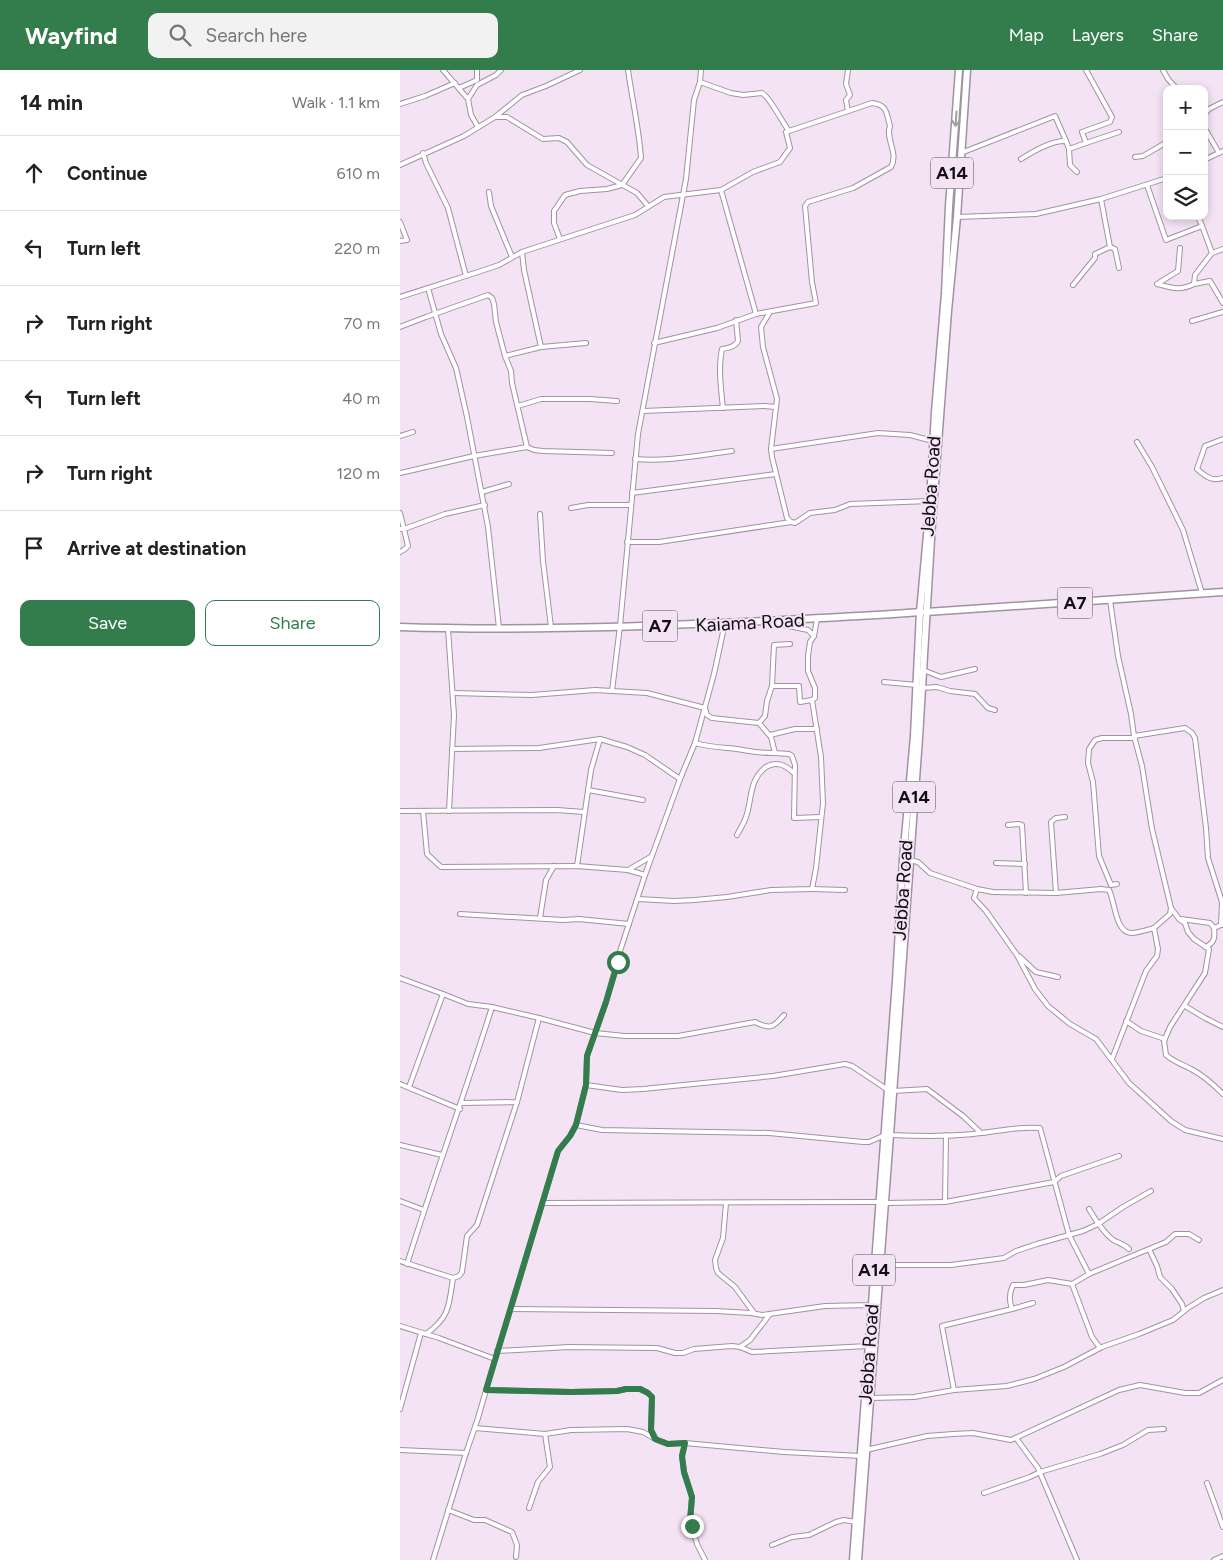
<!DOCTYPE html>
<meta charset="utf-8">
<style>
:root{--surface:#fff;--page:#f2f2f2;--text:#222;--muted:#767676;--line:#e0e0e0;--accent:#327d4b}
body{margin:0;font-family:Figtree,sans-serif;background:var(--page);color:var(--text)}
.controls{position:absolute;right:15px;top:15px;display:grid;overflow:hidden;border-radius:10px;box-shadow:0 2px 8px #0003}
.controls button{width:45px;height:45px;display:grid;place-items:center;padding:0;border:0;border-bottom:1px solid var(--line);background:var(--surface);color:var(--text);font:25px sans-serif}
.stop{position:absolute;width:15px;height:15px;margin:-11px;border:4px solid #327d4b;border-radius:50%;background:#fff}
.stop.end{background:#327d4b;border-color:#fff;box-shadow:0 1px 5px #0008}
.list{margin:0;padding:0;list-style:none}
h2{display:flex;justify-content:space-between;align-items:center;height:65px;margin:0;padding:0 20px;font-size:21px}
h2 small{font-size:16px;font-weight:400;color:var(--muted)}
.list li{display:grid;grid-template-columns:32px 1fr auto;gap:15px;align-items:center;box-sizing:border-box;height:75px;padding:0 20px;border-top:1px solid var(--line)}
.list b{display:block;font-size:19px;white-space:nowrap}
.list em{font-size:16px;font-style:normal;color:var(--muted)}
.actions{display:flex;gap:10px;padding:15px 20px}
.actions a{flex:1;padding:11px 0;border:1px solid var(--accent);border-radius:10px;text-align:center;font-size:18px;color:var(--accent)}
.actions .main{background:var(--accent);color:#fff}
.icon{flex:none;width:28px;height:28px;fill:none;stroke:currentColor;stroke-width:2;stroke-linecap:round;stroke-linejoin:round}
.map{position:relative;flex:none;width:823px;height:1490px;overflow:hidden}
header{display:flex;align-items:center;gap:30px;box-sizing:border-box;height:70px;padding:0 25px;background:var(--accent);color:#fff}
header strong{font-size:24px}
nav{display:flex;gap:28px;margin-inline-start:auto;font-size:18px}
.search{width:350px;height:45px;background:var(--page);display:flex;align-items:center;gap:12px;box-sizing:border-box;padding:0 18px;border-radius:10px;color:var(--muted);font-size:19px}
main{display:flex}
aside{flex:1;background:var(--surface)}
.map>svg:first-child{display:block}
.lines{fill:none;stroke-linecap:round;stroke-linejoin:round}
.minor-casing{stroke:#a192a3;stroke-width:6}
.trunk-casing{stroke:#a192a3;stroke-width:9}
.minor{stroke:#fff;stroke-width:4}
.trunk{stroke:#fff;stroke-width:6}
.oneway{stroke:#a19fa1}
.route{stroke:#327d4b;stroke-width:6}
.labels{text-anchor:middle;stroke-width:4;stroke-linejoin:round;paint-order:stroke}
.shield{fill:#f3e3f5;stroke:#564e58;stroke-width:1}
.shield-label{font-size:18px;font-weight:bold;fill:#130e14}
.street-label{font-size:19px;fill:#130e14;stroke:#f3e3f5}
</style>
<header>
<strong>Wayfind</strong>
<div class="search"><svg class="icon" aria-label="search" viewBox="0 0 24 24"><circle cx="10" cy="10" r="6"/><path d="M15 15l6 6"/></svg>Search here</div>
<nav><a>Map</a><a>Layers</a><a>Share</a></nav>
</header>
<main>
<aside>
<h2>14 min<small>Walk · 1.1 km</small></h2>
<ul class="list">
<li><svg class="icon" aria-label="ahead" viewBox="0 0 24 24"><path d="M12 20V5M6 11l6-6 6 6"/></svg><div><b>Continue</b></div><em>610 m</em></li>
<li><svg class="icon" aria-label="left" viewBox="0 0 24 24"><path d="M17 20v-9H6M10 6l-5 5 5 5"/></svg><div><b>Turn left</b></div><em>220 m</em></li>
<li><svg class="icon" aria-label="right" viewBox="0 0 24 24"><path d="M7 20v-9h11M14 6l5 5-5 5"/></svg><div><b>Turn right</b></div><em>70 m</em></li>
<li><svg class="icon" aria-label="left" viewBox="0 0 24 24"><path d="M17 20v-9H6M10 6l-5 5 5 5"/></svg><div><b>Turn left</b></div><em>40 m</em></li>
<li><svg class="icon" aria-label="right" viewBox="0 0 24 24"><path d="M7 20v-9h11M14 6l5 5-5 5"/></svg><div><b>Turn right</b></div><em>120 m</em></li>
<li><svg class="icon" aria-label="arrive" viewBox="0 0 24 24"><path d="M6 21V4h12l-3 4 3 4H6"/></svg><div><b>Arrive at destination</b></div></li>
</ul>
<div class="actions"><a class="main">Save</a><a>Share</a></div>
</aside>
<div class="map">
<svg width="823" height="1490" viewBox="0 0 823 1490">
<rect width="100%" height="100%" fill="#f3e3f5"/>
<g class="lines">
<g class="minor-casing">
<g id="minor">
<polyline points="43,0 68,29 71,45 78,57"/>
<polyline points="686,0 712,47 710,52 682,62 686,73 719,62"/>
<polyline points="763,0 768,9 777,19"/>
<path d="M300 12 331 23 343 25 362 23C371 28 381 51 389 61"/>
<polyline points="59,18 77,10 77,0"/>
<polyline points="68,29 77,15 96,5 101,0"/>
<polyline points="0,34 25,26 55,13"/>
<polyline points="448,41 446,30 450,25 446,14 448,0"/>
<polyline points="804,45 809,39 823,32"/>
<polyline points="97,47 107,47 143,69 159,68 167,72 187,95 237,123 248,136"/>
<polyline points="804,57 819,83"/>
<polyline points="23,83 26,93 48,138 66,206"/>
<polyline points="561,83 655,46 666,71"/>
<polyline points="735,87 743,86 767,72"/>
<path d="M621 89C632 82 653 70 666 71L669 79"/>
<polyline points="804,90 823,81"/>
<polyline points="0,95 64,66 95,47 122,25 146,16 180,0"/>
<polyline points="677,102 670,95 669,79 686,73"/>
<polyline points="747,115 766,170 802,156"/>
<polyline points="321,120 356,244"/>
<polyline points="89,122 91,136 112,187"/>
<polyline points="701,129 710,177 715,179 719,198"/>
<polyline points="797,146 801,153 812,183 823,179"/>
<polyline points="557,147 636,144 701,129 767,108"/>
<polyline points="0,152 7,170 0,171"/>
<path d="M160 169 154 153V141L165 125 180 121 207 119 222 115 241 88C239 58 232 29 228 0"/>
<path d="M780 178 778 201 757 214C771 218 780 221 794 214L795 205 812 183"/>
<polyline points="122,182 124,200 141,277"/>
<polyline points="794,214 810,211 823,233"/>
<polyline points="673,215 695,188 695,184 710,177"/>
<polyline points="28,218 41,264 56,298 67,347 88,457 99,558"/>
<path d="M0 227 75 203 99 195 122 182 235 145 264 127 321 120 353 102 380 92 390 78 386 62 472 33C488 35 486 43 490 56 485 69 499 83 491 97L453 118 408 132 405 136 412 212 416 233 356 244 317 258 254 273"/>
<polyline points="792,251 823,242"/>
<polyline points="0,257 26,247 88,225 92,228 94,234 96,252 105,286"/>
<polyline points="118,336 141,329 190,329 217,331"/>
<polyline points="376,337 371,379 372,387 387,448 391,452 395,453 410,443 435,440 450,434 530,431"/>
<path d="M323 338C321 319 318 298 322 279 328 278 335 277 338 271L336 250"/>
<polyline points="243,341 364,336 376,337 377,329 363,277 361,257 370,242"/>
<polyline points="0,366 13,362"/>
<path d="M823 369 805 376 797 399C805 406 812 412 823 408"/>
<polyline points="737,372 752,397 783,460 802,523"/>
<polyline points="127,377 112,313 111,301 105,286 141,277 186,273"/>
<polyline points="371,379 478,363 510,365 533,371"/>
<path d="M235 389C267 392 300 385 332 381"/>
<polyline points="0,403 74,386 127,377 134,380 143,381 212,383"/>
<polyline points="82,422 109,414"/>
<polyline points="232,423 376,404"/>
<polyline points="171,438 188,435 231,435"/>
<polyline points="0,443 8,476 5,479 0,482"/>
<polyline points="140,444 143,491 151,557"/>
<polyline points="0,459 4,459 45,444 85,435"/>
<polyline points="227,472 259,472 391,452"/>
<polyline points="710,530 718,586 731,644 734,666 742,696 752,759 771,838 770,844 754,858 758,879 757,886 746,901 712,989"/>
<polyline points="376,551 379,554 408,560 414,566"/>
<polyline points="48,559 54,645 49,741"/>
<polyline points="390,574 374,575 372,616 367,631 365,646 359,653 371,667 375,683 389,684 392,686 395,695 394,748 421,747"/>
<polyline points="523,600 541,607 575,599"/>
<polyline points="484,612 517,615"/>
<polyline points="522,618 537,617 550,621 575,624 588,638 595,640"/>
<polyline points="212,621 220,556 238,364 286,109 294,30 300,12 301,0"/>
<polyline points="53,623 132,625 195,620 247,623 305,638 307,645 312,648 359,653"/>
<polyline points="412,630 415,628 415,618 408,601 408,586 410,572 414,566 417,549"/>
<polyline points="370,665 395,659 417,659"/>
<polyline points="734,666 785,658 792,663 795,668 806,758 808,788 822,832 821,855"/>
<path d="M295 673C305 676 315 677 327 678 343 679 358 684 375 683"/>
<polyline points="52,679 139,678 200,669 227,677 245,685 280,709"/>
<polyline points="188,720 243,730"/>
<polyline points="0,741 157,740 184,742"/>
<polyline points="23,741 27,784 41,797 177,796 228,800 245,805"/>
<polyline points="608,755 618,754 622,755 626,823"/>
<path d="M337 765C340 759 344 753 346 747 352 730 349 709 366 697 377 690 386 696 394 703"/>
<path d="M509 790 518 792 530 803 577 819 593 822 656 823 701 819 709 820C715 831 715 862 731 863 738 863 747 860 754 858"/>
<polyline points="596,793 625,794"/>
<polyline points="177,796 191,700 200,669"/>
<polyline points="228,800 252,786"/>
<polyline points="717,814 711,815 699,786 693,712 688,693 689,679 695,670 702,668 735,668"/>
<polyline points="412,819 445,820"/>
<polyline points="577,819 574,828 586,841 617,885 635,919 648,936 670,954 696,969 729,1013 771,1051 785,1060 823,1069"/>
<polyline points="656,823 651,752 656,748 665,747"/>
<polyline points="238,829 274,831 295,830 327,827 371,820 412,819 416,798 423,733 421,687 412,630 400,632 399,616 372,616"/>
<path d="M771 838 779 849 785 853 788 862 794 869 809 879 805 903 770 957 764 971 766 985C774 992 782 994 791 999 803 1005 813 1014 823 1024"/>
<polyline points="60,844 163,850 179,849 229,854"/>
<polyline points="140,848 146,810 154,796"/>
<polyline points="781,849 810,853 814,858 821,855"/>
<path d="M805 877C815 873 815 867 814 858"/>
<polyline points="619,886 636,902 658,907"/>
<polyline points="0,908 43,924 9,1017"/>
<polyline points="43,924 68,934 92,937"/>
<polyline points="785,936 805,948 823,957"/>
<polyline points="726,951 741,961 765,969"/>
<polyline points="0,1014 60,1039"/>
<polyline points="186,1015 222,1020 243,1019 373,1006 445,994 452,996 488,1020"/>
<polyline points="493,1021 527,1019 563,1046 581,1063"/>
<polyline points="61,1033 117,1032 139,948"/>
<polyline points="176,1055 202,1060 369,1063 463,1072 469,1072 485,1065"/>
<path d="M490 1065C521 1066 551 1067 581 1063 602 1061 618 1056 640 1058L669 1165 689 1204"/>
<polyline points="546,1065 545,1132 654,1112 661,1106 719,1086"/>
<polyline points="0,1075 42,1085"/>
<polyline points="0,1131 24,1140"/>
<polyline points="143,1133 479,1132"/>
<polyline points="326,1133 323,1168 315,1190 316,1198 318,1203 335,1217 354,1243"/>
<polyline points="485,1133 545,1132"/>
<path d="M689 1139C695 1149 703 1162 712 1169 717 1173 723 1173 729 1179"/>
<polyline points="749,1179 766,1172 775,1164 789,1164 799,1170"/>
<polyline points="0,1191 53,1208 59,1206 62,1202 67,1166 77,1155 117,1032"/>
<path d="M7 1194C34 1108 65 1023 92 937L139 948 195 963 225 966H278L355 952C370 960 374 957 384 945"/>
<polyline points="481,1195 551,1195 604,1188 616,1181 637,1174 683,1161 698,1154 723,1137 751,1121"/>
<polyline points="672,1214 689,1204 749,1179 757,1196 760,1207 772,1219 782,1234 784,1241"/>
<path d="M633 1233 612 1239C609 1230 609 1224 613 1215H624L648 1210 672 1214 692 1267 700 1278"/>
<polyline points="111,1239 316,1241 351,1243 362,1245 425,1236 472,1235"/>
<polyline points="0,1256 39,1268 95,1289"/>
<path d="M26 1264C50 1247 49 1235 53 1208"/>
<polyline points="340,1277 350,1270 370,1244"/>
<polyline points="97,1281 169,1277 257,1278 275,1283 283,1283 294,1279 332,1276 340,1277 352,1282 468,1276"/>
<polyline points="86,1320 171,1322 217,1321 226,1319 241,1319 248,1323 252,1327 251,1360 255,1367"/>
<polyline points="554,1320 542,1256 612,1239"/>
<polyline points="470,1328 514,1327 554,1320 607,1316 634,1309 664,1297 702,1277 739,1264 773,1250 788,1238 804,1228 823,1220"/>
<polyline points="0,1339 21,1263"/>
<polyline points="75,1358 145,1364 171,1360 227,1359 243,1362 257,1370 268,1374 285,1373 384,1382 461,1386"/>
<polyline points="616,1368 638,1398 677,1490"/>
<polyline points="285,1373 282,1386 284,1402 292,1427 290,1451 297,1474 305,1490"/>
<polyline points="0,1380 66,1383"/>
<polyline points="466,1380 527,1366 553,1364 573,1363 611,1370 719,1320 740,1315 785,1323 799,1323 823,1310"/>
<polyline points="807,1413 823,1457"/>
<polyline points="584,1423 630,1407 640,1402 700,1384 723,1375 748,1360 764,1359"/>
<polyline points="129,1438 138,1412 150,1397 145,1364"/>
<polyline points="48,1440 74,1450 85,1450 112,1462 117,1475 116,1487"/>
<polyline points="372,1475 392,1467 409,1465 436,1452 444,1450 456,1452"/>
<polyline points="33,1490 66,1383 78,1348 95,1289 113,1231 158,1081 170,1066 176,1055 186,1015 187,986 206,932 221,878 245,805 280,709 295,673 314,604 325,553"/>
<polyline points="814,1490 823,1486"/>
</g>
</g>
<g class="trunk-casing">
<g id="trunk">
<polyline points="530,430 535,342 545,224 549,136 559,0"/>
<polyline points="526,542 823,522"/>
<path d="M0 557C121 561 243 557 365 551 417 548 468 546 520 542"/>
<polyline points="453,1490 496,911 503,790 514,666 520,542 529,443"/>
<polyline points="458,1490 490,1065 519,668 532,453 548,241 557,147 567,0"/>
</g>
</g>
<use href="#minor" class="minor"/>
<use href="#trunk" class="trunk"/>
</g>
<defs><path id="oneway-shaft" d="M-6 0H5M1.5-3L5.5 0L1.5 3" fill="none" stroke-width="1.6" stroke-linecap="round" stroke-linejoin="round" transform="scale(1.25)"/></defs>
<use class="oneway" href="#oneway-shaft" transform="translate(556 49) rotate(94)"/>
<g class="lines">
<polyline class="route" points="218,892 206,932 187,986 186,1015 176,1055 170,1066 158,1081 86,1320 171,1322 217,1321 226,1319 240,1319 248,1323 252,1327 251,1360 255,1369 268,1374 285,1373 282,1386 284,1402 292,1427 290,1451 292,1456"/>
</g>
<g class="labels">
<g class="shield">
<rect x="531" y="87.5" width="42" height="31" rx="4"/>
<rect x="657.5" y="517.5" width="35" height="31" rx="4"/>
<rect x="242.5" y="540.5" width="35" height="31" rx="4"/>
<rect x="493" y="711.5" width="42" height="31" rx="4"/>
<rect x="453" y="1184.5" width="42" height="31" rx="4"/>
</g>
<g class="shield-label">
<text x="552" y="109">A14</text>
<text x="675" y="539">A7</text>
<text x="260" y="562">A7</text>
<text x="514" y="733">A14</text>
<text x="474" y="1206">A14</text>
</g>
<g class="street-label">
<text transform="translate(530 416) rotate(-86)" y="7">Jebba Road</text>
<text transform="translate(350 552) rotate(-3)" y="7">Kaiama Road</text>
<text transform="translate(502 820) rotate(-86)" y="7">Jebba Road</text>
<text transform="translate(468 1284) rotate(-86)" y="7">Jebba Road</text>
</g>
</g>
</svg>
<div class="controls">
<button>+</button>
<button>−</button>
<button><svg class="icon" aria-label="layers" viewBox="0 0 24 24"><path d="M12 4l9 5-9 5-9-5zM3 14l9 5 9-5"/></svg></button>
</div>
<div class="stop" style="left:218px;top:892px"></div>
<div class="stop end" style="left:292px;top:1456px"></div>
</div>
</main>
